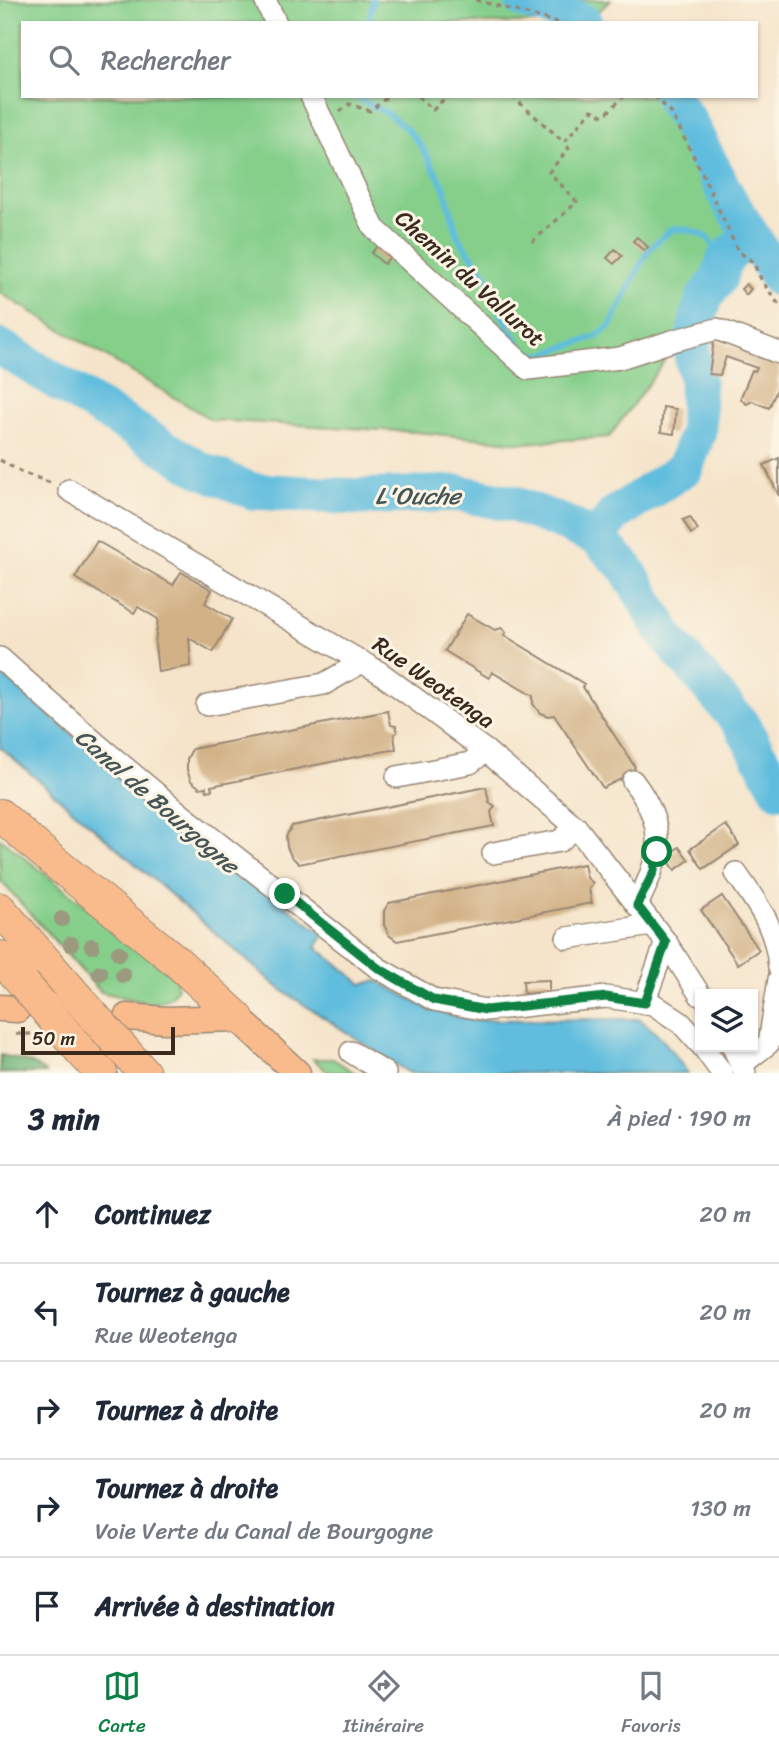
<!DOCTYPE html>
<html lang="fr">
<meta charset="utf-8">
<style>
:root{--surface:#fff;--page:#f6f6f7;--text:#1f2937;--muted:#747a83;--line:#e0e1e3;--accent:#0b8043}
body{margin:0;font-family:Sriracha,sans-serif;background:var(--page);color:var(--text)}
.controls{position:absolute;right:21px;bottom:21px;display:grid;overflow:hidden;border-radius:0px;box-shadow:0 2px 5px #0004}
.controls button{width:63px;height:63px;display:grid;place-items:center;padding:0;border:0;border-bottom:2px solid var(--line);background:var(--surface);color:var(--text);font:35px sans-serif}
.scale{position:absolute;left:21px;bottom:18px;width:154px;box-sizing:border-box;padding-left:7px;border:4px solid #3b2a1e;border-top:0;font-size:19px;line-height:24px;white-space:nowrap;color:#3b2a1e;-webkit-text-stroke:5px #fcf5e5;paint-order:stroke}
.stop{position:absolute;width:21px;height:21px;margin:-16px;border:5px solid #0b8043;border-radius:50%;background:#fff}
.stop.end{background:#0b8043;border-color:#fff;box-shadow:0 2px 7px #0008}
.list{margin:0;padding:0;list-style:none}
h2{display:flex;justify-content:space-between;align-items:center;height:91px;margin:0;padding:0 28px;font-size:30px}
h2 small{font-size:23px;font-weight:400;color:var(--muted)}
.list li{display:grid;grid-template-columns:46px 1fr auto;gap:21px;align-items:center;box-sizing:border-box;height:98px;padding:0 28px;border-top:2px solid var(--line)}
.list b{display:block;font-size:26px;white-space:nowrap}
.list p{margin:0;font-size:23px;white-space:nowrap;color:var(--muted)}
.list em{font-size:23px;font-style:normal;color:var(--muted)}
.icon{flex:none;width:38px;height:38px;fill:none;stroke:currentColor;stroke-width:2;stroke-linecap:round;stroke-linejoin:round}
.map{position:relative;flex:none;width:779px;height:1073px;overflow:hidden}
.search{position:absolute;background:var(--surface);box-shadow:0 2px 5px #0004;left:21px;right:21px;top:21px;height:77px;display:flex;align-items:center;gap:18px;box-sizing:border-box;padding:0 24px;border-radius:0px;color:var(--muted);font-size:26px}
.sheet{height:581px;background:var(--surface)}
nav{display:flex;justify-content:space-around;align-items:center;box-sizing:border-box;height:98px;border-top:2px solid var(--line);background:var(--surface);font-size:19px;color:var(--muted)}
nav a{display:grid;justify-items:center;gap:4px}
nav .on{color:var(--accent)}
.map>svg:first-child{display:block}
.green{fill:#85cf8b;stroke:#607c54;stroke-width:2}
.forest{fill:#6cb277;stroke:#546e4a;stroke-width:2}
.water{fill:#60bdde;stroke:#4e747e;stroke-width:2}
.lines{fill:none;stroke-linecap:round;stroke-linejoin:round}
.stream{stroke:#60bdde;stroke-width:6}
.river{stroke:#60bdde;stroke-width:37}
.building{fill:#d2b186}
.minor-casing{stroke:#988774;stroke-width:24}
.major-casing{stroke:#988774;stroke-width:29}
.highway-casing{stroke:#988774;stroke-width:34}
.path{stroke:#988774;stroke-width:3.5;stroke-dasharray:5 5;stroke-linecap:butt}
.minor{stroke:#fff;stroke-width:21}
.major{stroke:#fabb8c;stroke-width:26}
.highway{stroke:#fabb8c;stroke-width:32}
.highway-bridge-casing{stroke:#988774;stroke-width:34;stroke-linecap:butt}
.highway-bridge{stroke:#fabb8c;stroke-width:32}
.tree{fill:#9b997e}
.route{stroke:#0b8043;stroke-width:9}
.labels{text-anchor:middle;stroke-width:6;stroke-linejoin:round;paint-order:stroke}
.street-label{font-size:23px;fill:#3b2a1e;stroke:#fcf5e5}
.water-label{font-size:24px;font-style:italic;fill:#465658;stroke:#fcf5e5}
</style>
<div class="map">
<svg width="779" height="1073" viewBox="0 0 779 1073">
<rect width="100%" height="100%" fill="#fcf5e5"/>
<filter id="ink" filterUnits="userSpaceOnUse"><feTurbulence type="fractalNoise" baseFrequency=".0143" numOctaves="2"/><feDisplacementMap in="SourceGraphic" scale="14" xChannelSelector="R" yChannelSelector="G"/><feConvolveMatrix kernelMatrix="1 2 1 2 8 2 1 2 1" color-interpolation-filters="sRGB"/></filter>
<filter id="wash" filterUnits="userSpaceOnUse"><feTurbulence type="fractalNoise" baseFrequency=".00686" numOctaves="4" result="noise"/><feDisplacementMap in="SourceGraphic" scale="28" xChannelSelector="R" yChannelSelector="G"/><feGaussianBlur stdDeviation="1.57" result="paint"/><feColorMatrix in="noise" values="0 0 0 0 0 0 0 0 0 0 0 0 0 0 0 0 0 1.4 0 .05"/><feComposite in="paint" operator="in"/></filter>
<g filter="url(#wash)">
<rect width="100%" height="100%" fill="#f5e4ca"/>
<g class="green">
<polygon points="0,0 611,0 590,19 593,23 23,23 23,96 653,96 733,234 709,274 662,365 609,437 523,443 416,432 212,420 0,293"/>
<polygon points="0,838 176,978 177,989 170,998 152,1004 101,992 0,880"/>
<polygon points="313,1059 333,1059 355,1073 329,1073"/>
</g>
<path class="forest" d="M1 1055C17 1059 33 1061 46 1073H0Z"/>
<path class="water" d="M0 672 161 811 324 935 316 947 362 984 377 981 430 1009 471 1020 639 1019C660 1034 673 1052 688 1073H410L400 1067 280 989 0 747Z"/>
<g class="lines">
<g class="stream">
<polyline points="369,23 373,0"/>
<path d="M353 96 387 113 407 129 422 147 444 187 458 237 491 282 496 305 515 337 525 351 531 354 541 355 598 336 610 326 643 260 650 248 672 229C708 229 720 242 719 278"/>
</g>
<g class="river">
<polyline points="523,0 572,16 584,23"/>
<polyline points="671,96 688,121 729,200 779,279"/>
<polyline points="0,347 199,469 252,491 359,497 458,493 514,504 564,523 597,538 627,569 666,636 741,724 779,790"/>
<polyline points="597,538 614,515 685,468 698,431 697,378 691,350 699,314 705,297 719,278 725,259 735,250 753,240"/>
</g>
</g>
<g id="blocks">
<g class="building">
<polygon points="637,237 648,247 644,251 633,241"/>
<polygon points="382,241 394,252 384,264 371,253"/>
<polygon points="615,249 622,256 614,264 607,258"/>
<polygon points="746,284 751,289 746,295 741,289"/>
<polygon points="510,305 522,323 514,328 503,310"/>
<polygon points="714,340 779,361 779,376 777,380 779,385 769,408 752,401 747,404 740,399 752,370 755,371 757,368 726,357 720,375 709,374"/>
<polygon points="663,407 676,409 674,434 661,432"/>
<polygon points="779,458 779,496 764,465"/>
<polygon points="690,517 698,530 691,534 683,520"/>
<polygon points="97,541 173,585 181,572 212,590 205,603 232,619 213,652 189,638 191,666 158,672 155,644 158,619 138,607 134,613 75,578"/>
<polygon points="467,614 495,630 502,628 506,633 504,635 584,684 583,687 635,767 629,775 603,788 554,715 548,716 540,713 533,704 533,696 492,672 489,678 445,651"/>
<polygon points="388,711 391,725 396,726 397,732 394,735 396,749 211,786 212,790 207,791 206,787 200,788 191,781 187,770 187,759 192,749"/>
<polygon points="486,787 489,802 495,806 491,812 494,826 299,864 291,856 287,847 286,836 292,826"/>
<polygon points="726,825 739,845 703,869 690,849"/>
<polygon points="679,847 689,860 675,870 666,857"/>
<polygon points="584,864 587,878 593,883 589,889 592,903 397,941 389,935 384,925 384,911 389,903"/>
<polygon points="722,896 759,950 738,964 701,910"/>
<polygon points="549,980 549,992 524,994 523,981"/>
</g>
</g>
</g>
<g filter="url(#ink)">
<use href="#blocks" fill-opacity="0" stroke="#988774" stroke-width="2"/>
<g class="lines">
<g class="minor-casing">
<g id="minor">
<polyline points="265,0 276,23"/>
<polyline points="311,96 374,228 528,369 620,358 672,341 717,329 779,353"/>
<polyline points="69,490 379,672 486,751 576,827 666,942 700,995"/>
<polyline points="0,658 98,745 182,815 378,968 434,1000 486,1010 606,997 653,1004 681,1023 700,1044"/>
<polyline points="207,705 324,684 362,662"/>
<polyline points="397,777 470,763 486,751"/>
<path d="M633 781C668 827 661 856 637 905"/>
<polyline points="493,853 560,841 576,827"/>
<path d="M736 873C758 905 776 927 779 967"/>
<polyline points="567,938 652,925"/>
<polyline points="644,1003 666,942"/>
<polyline points="703,1047 722,1073"/>
<polyline points="733,1047 745,1073"/>
<polyline points="351,1052 385,1073"/>
<polyline points="741,1065 769,1043 779,979"/>
</g>
</g>
<g class="major-casing">
<g id="major">
<polyline points="0,1008 17,1009"/>
<polyline points="127,1017 166,1020 238,1018 297,1073"/>
</g>
</g>
<g class="highway-casing">
<g id="highway">
<polyline points="0,815 52,860 175,960 238,1018"/>
<polyline points="0,909 69,988"/>
<polyline points="0,957 24,984"/>
<polyline points="123,1049 144,1073"/>
<polyline points="80,1050 101,1073"/>
</g>
</g>
<g class="path">
<polyline points="476,0 560,23"/>
<polyline points="418,96 433,110 447,96"/>
<polyline points="473,96 479,101 485,96"/>
<polyline points="512,96 564,142 592,110 604,116 624,96"/>
<polyline points="655,96 672,114 704,177 738,251 753,262 762,281 779,305"/>
<polyline points="340,112 349,104 370,111 389,96"/>
<polyline points="532,242 577,202 549,172 569,148 564,142"/>
<polyline points="0,460 21,472 51,483"/>
<polyline points="16,1034 33,1034"/>
</g>
<use href="#minor" class="minor"/>
<use href="#major" class="major"/>
<use href="#highway" class="highway"/>
<g class="highway-bridge-casing">
<g id="highway-bridge">
<polyline points="24,984 80,1050"/>
<polyline points="69,988 123,1049"/>
</g>
</g>
<use href="#highway-bridge" class="highway-bridge"/>
</g>
<g class="tree">
<circle cx="62" cy="919" r="8"/>
<circle cx="71" cy="944" r="8"/>
<circle cx="92" cy="946" r="8"/>
<circle cx="119" cy="953" r="8"/>
<circle cx="100" cy="973" r="8"/>
<circle cx="123" cy="975" r="8"/>
</g>
</g>
<g class="lines" filter="url(#ink)">
<polyline class="route" points="285,894 378,968 434,1000 486,1010 606,997 645,1003 666,942 637,905 654,871 657,852"/>
</g>
<g class="labels">
<g class="street-label">
<text transform="translate(470 278) rotate(42)" y="8">Chemin du Vallurot</text>
<text transform="translate(434 682) rotate(35)" y="8">Rue Weotenga</text>
</g>
<g class="water-label">
<text x="418" y="504">L'Ouche</text>
<text transform="translate(157 801) rotate(41)" y="8">Canal de Bourgogne</text>
</g>
</g>
</svg>
<div class="controls">
<button><svg class="icon" aria-label="layers" viewBox="0 0 24 24"><path d="M12 4l9 5-9 5-9-5zM3 14l9 5 9-5"/></svg></button>
</div>
<div class="scale">50 m</div>
<div class="stop" style="left:657px;top:852px"></div>
<div class="stop end" style="left:285px;top:894px"></div>
<div class="search"><svg class="icon" aria-label="search" viewBox="0 0 24 24"><circle cx="10" cy="10" r="6"/><path d="M15 15l6 6"/></svg>Rechercher</div>
</div>
<section class="sheet">
<h2>3 min<small>À pied · 190 m</small></h2>
<ul class="list">
<li><svg class="icon" aria-label="ahead" viewBox="0 0 24 24"><path d="M12 20V5M6 11l6-6 6 6"/></svg><div><b>Continuez</b></div><em>20 m</em></li>
<li><svg class="icon" aria-label="left" viewBox="0 0 24 24"><path d="M17 20v-9H6M10 6l-5 5 5 5"/></svg><div><b>Tournez à gauche</b><p>Rue Weotenga</p></div><em>20 m</em></li>
<li><svg class="icon" aria-label="right" viewBox="0 0 24 24"><path d="M7 20v-9h11M14 6l5 5-5 5"/></svg><div><b>Tournez à droite</b></div><em>20 m</em></li>
<li><svg class="icon" aria-label="right" viewBox="0 0 24 24"><path d="M7 20v-9h11M14 6l5 5-5 5"/></svg><div><b>Tournez à droite</b><p>Voie Verte du Canal de Bourgogne</p></div><em>130 m</em></li>
<li><svg class="icon" aria-label="arrive" viewBox="0 0 24 24"><path d="M6 21V4h12l-3 4 3 4H6"/></svg><div><b>Arrivée à destination</b></div></li>
</ul>
</section>
<nav>
<a class="on"><svg class="icon" aria-label="map" viewBox="0 0 24 24"><path d="M3 6l6-2 6 2 6-2v14l-6 2-6-2-6 2zM9 4v14M15 6v14"/></svg>Carte</a>
<a><svg class="icon" aria-label="directions" viewBox="0 0 24 24"><path d="M12 3l9 9-9 9-9-9zM9 14v-3h6M13 9l2 2-2 2"/></svg>Itinéraire</a>
<a><svg class="icon" aria-label="saved" viewBox="0 0 24 24"><path d="M7 4h10v16l-5-4-5 4z"/></svg>Favoris</a>
</nav>
